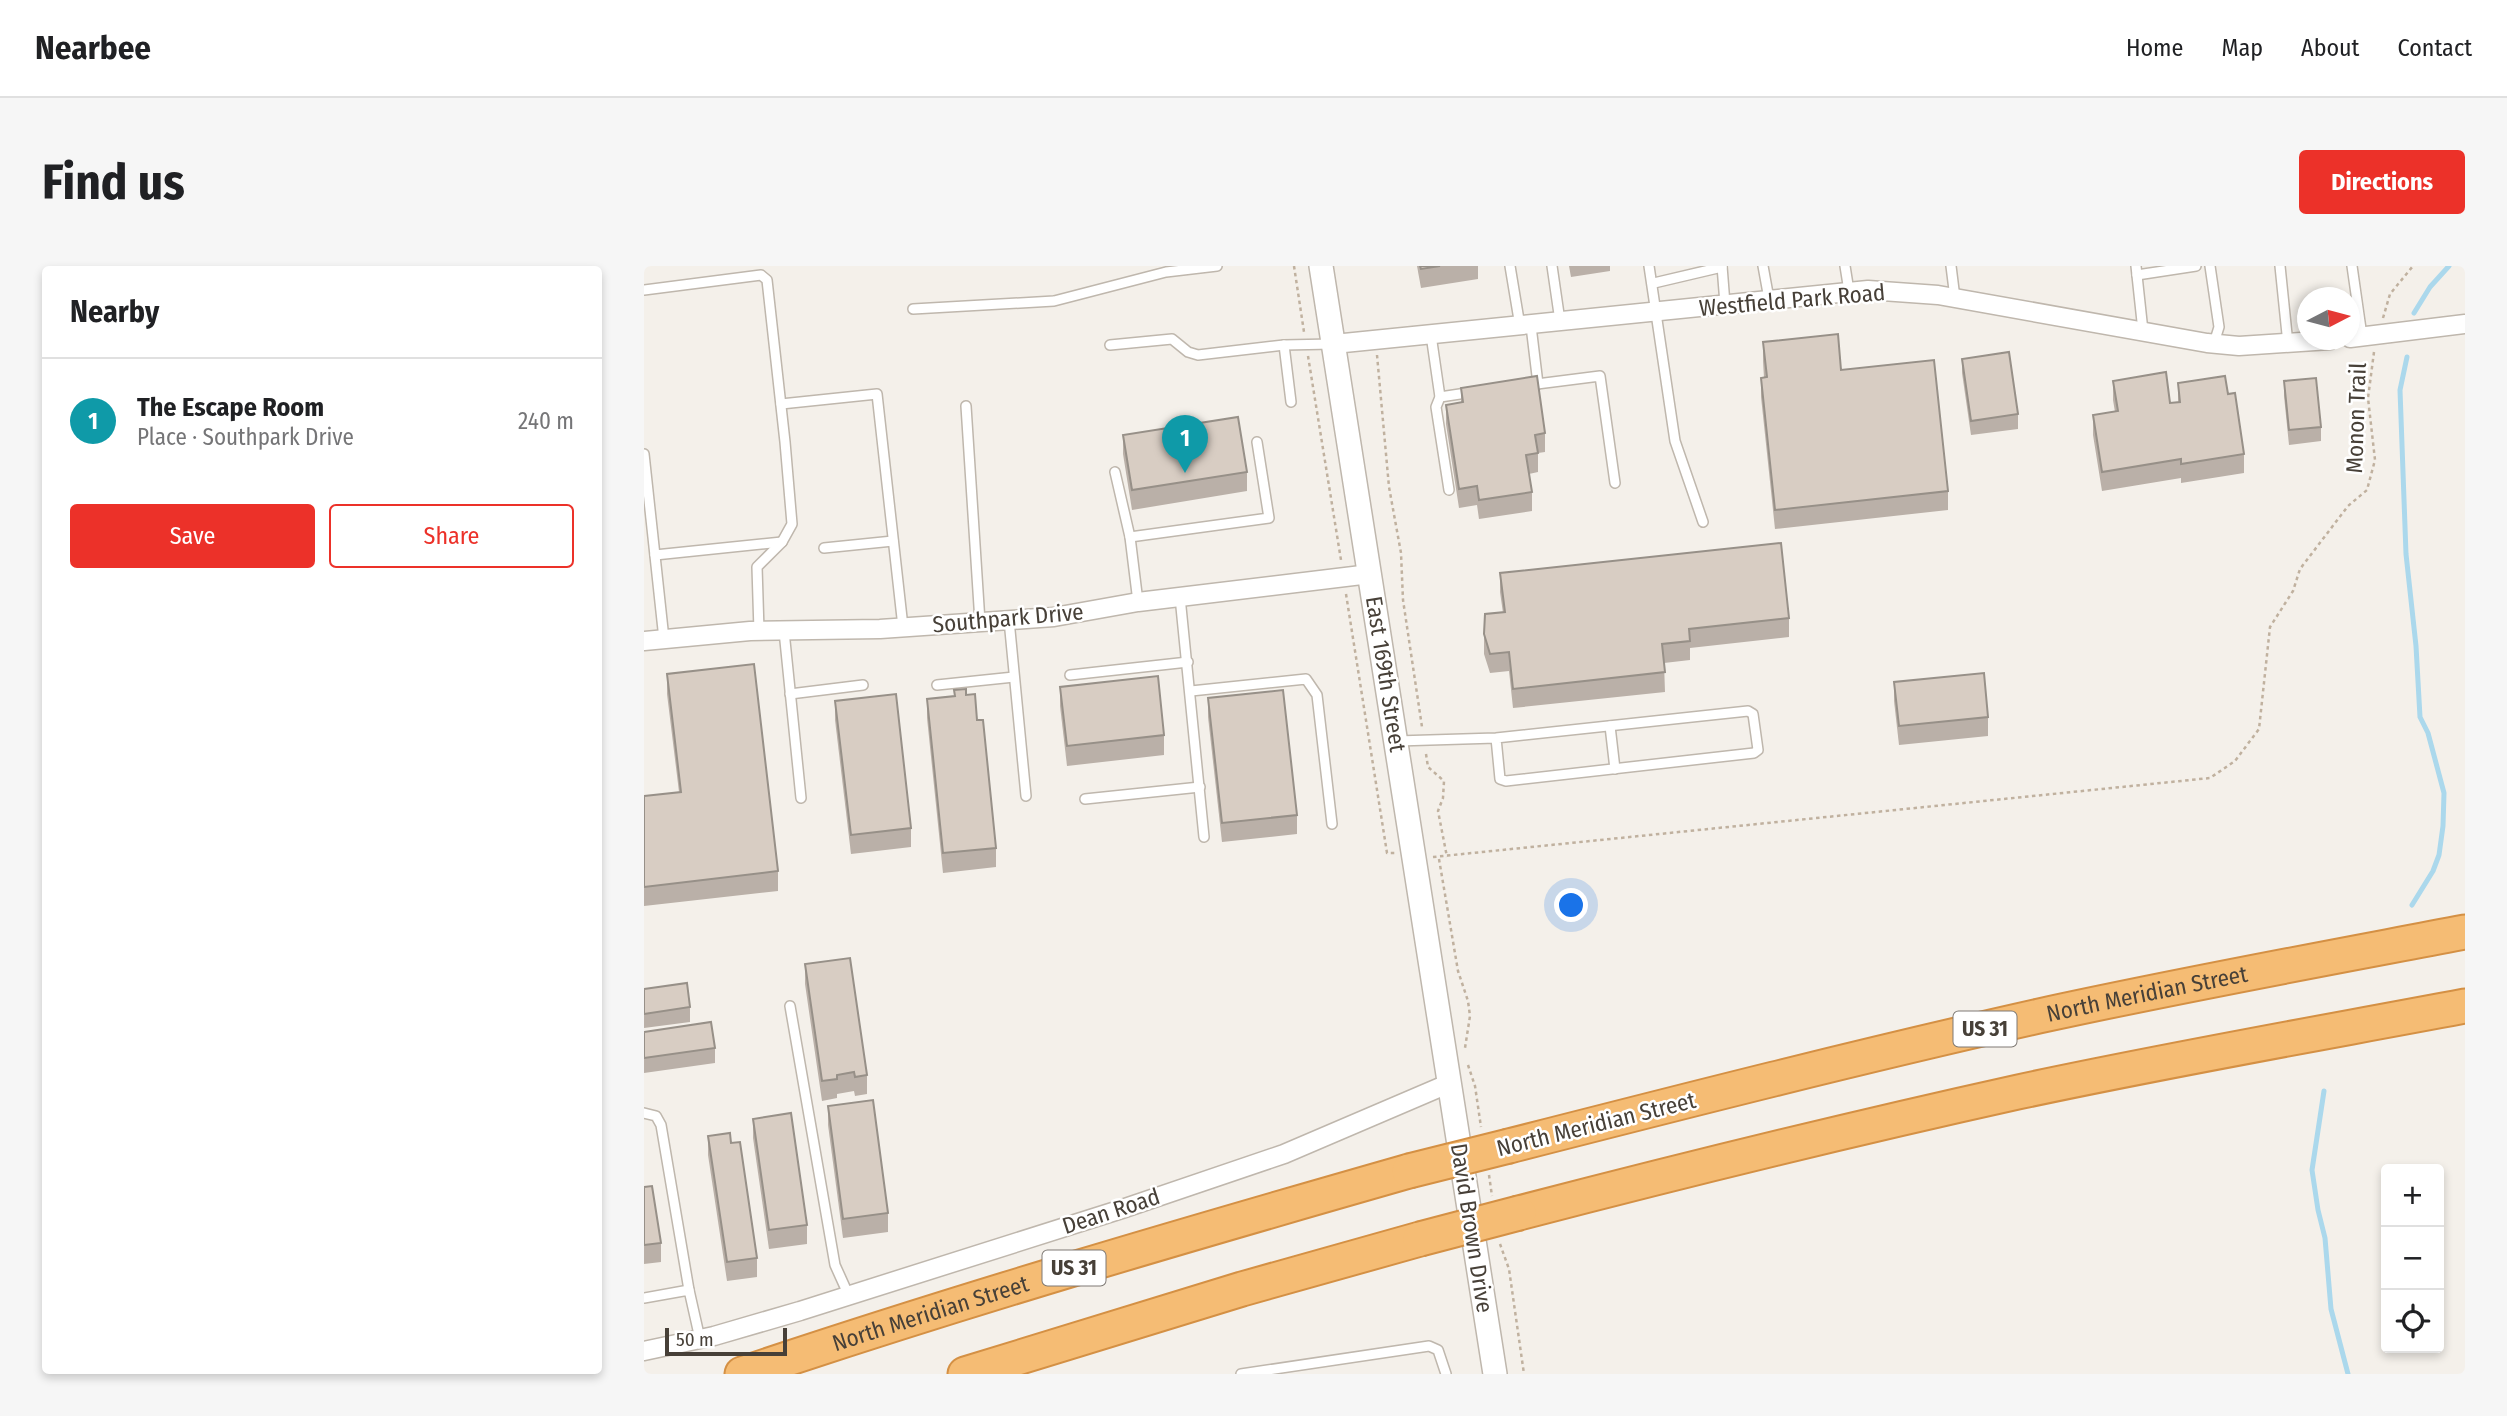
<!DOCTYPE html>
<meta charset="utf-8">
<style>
:root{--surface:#fff;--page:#f6f6f6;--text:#202124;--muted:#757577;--line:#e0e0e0;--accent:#ec3129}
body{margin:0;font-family:"Fira Sans Condensed",sans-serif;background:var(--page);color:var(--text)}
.controls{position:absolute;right:21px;bottom:21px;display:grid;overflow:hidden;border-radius:7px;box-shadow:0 4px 10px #0003}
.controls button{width:63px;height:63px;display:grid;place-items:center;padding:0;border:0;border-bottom:2px solid var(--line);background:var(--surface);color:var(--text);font:35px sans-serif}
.compass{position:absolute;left:1653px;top:21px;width:63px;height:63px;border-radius:50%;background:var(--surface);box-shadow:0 4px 10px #0003;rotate:84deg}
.scale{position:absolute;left:21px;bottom:18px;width:122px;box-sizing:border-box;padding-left:7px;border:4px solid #474038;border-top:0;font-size:19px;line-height:24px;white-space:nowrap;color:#474038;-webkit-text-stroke:5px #fff;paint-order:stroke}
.you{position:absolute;left:928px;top:640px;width:24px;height:24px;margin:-18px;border:5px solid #fff;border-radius:50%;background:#1a73e8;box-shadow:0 0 0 10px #1a73e833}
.badge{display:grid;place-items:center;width:46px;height:46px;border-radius:50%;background:var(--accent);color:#fff;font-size:23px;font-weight:700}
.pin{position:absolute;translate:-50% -58px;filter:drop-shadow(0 2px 4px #0008)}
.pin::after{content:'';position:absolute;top:37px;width:24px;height:21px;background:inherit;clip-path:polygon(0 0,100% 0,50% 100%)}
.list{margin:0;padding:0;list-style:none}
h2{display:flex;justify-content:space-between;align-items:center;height:91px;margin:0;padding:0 28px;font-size:30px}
h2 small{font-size:23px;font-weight:400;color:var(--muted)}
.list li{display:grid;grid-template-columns:46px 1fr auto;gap:21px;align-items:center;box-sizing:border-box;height:126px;padding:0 28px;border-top:2px solid var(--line)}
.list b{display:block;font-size:26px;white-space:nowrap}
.list p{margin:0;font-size:23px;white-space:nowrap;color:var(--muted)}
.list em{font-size:23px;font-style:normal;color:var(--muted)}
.actions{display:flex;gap:14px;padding:21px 28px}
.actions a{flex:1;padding:16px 0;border:2px solid var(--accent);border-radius:7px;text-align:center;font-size:24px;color:var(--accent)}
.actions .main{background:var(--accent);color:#fff}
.icon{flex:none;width:38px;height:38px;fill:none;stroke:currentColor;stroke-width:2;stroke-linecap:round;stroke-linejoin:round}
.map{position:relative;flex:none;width:1821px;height:1108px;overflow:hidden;border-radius:7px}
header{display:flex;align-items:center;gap:42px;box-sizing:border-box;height:98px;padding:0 35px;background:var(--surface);border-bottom:2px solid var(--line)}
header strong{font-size:33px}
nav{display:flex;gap:38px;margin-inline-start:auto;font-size:24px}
.intro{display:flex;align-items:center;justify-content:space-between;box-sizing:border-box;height:168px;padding:0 42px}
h1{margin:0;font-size:49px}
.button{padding:18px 32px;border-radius:7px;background:var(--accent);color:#fff;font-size:24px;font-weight:700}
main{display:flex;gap:42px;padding:0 42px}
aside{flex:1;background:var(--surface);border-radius:7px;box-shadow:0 4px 10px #0003}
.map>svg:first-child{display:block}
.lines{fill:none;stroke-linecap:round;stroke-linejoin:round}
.stream{stroke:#abd8ec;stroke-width:5}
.service-casing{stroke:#bfb7ad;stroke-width:12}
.minor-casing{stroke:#bfb7ad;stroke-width:21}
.tertiary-casing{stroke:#bfb7ad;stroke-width:26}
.motorway-casing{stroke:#d49044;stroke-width:37}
.path{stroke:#c0b19f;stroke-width:2.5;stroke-dasharray:3.5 3.5;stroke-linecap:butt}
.service{stroke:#fff;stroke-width:9}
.minor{stroke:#fff;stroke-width:18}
.tertiary{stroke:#fff;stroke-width:23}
.motorway{stroke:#f5bc74;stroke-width:33}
.motorway-bridge-casing{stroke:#d49044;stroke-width:37;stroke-linecap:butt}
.motorway-bridge{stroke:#f5bc74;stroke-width:33}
.wall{fill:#bab0a8}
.building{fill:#d8cdc3;stroke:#979088;stroke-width:2}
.labels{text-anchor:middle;stroke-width:5;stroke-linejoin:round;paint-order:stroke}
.shield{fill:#fff;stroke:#7e7974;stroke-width:2}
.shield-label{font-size:21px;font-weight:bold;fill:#474038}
.street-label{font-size:23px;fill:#474038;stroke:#fff}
</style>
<header>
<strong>Nearbee</strong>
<nav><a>Home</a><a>Map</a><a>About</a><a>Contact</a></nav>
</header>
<div class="intro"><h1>Find us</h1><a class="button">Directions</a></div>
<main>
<aside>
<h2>Nearby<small></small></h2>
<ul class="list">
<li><span class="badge" style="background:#0f9aa8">1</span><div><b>The Escape Room</b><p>Place · Southpark Drive</p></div><em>240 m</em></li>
</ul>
<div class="actions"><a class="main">Save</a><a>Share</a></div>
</aside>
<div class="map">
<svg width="1821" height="1108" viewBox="0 0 1821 1108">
<rect width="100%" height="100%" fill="#f4f0ea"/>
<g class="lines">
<g class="stream">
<polyline points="1770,47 1786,21 1805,0"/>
<polyline points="1763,91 1756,124 1762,288 1772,380 1776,451 1784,467 1800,527 1799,560 1795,589 1789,605 1768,639"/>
<polyline points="1680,825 1668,904 1674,944 1681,972 1687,1043 1704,1108"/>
</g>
<g class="service-casing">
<g id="service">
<polyline points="866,0 876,60"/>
<polyline points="908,0 916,55"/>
<polyline points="1005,0 1031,175 1059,256"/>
<polyline points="1078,0 1081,38"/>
<polyline points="1119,0 1125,33"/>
<polyline points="1201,0 1205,25"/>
<polyline points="1307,0 1311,32"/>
<polyline points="1492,0 1499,65"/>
<polyline points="1566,0 1575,61 1570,77"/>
<polyline points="1636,0 1644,78"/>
<polyline points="1708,0 1718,70"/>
<polyline points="1493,9 1552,0"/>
<polyline points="1010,17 1078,1"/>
<polyline points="0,24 117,9 123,14 141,176 148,258 138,276 113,301 115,365"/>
<polyline points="269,43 410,35 522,6 573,0"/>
<polyline points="887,60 894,118"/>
<polyline points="787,69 796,131 792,141 805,224"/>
<polyline points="466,79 528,73 544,86 554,89 640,79 688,78"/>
<polyline points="640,79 647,136"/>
<polyline points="885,119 956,110 971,217"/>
<polyline points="796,131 829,126"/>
<polyline points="137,138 233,128 259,361"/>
<polyline points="322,140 336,356"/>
<polyline points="0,188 20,373"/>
<polyline points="471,206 486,271 494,336"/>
<polyline points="486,271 625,252 613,176"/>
<polyline points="180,282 249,275"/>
<polyline points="11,289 138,276"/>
<polyline points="536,331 560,571"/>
<polyline points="365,354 382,530"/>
<polyline points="140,365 157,532"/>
<polyline points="426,409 544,396"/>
<polyline points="293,419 370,411"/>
<polyline points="547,425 662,413 673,429 688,558"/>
<polyline points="146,428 219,419"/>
<polyline points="966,460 971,503"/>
<polyline points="753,475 852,472 1104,445 1109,448 1114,484 1110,487 862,515 856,513 852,472"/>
<polyline points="441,533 556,521"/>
<polyline points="146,740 191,999 205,1030"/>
<polyline points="0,847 12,850 17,859 45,1024"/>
<polyline points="0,1032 45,1024 56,1073"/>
<polyline points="597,1108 785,1080 794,1084 802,1108"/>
</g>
</g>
<g class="minor-casing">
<g id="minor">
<polyline points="1706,72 1821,58"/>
<polyline points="690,78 1224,24 1294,29 1563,77 1595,80 1686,74"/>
<polyline points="0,375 106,365 236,363 410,351 494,336 726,308"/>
<polyline points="0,1085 70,1070 156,1045 478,943 640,888 806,817"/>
</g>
</g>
<g class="tertiary-casing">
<polyline id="tertiary" points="677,0 851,1108"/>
</g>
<g class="motorway-casing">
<g id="motorway">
<path id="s1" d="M865 880C1041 835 1217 790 1395 750 1536 719 1679 693 1821 666"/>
<path d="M875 947C1040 904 1207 863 1374 826 1522 794 1672 768 1821 740"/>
<path id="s2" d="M98 1108C318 1034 541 969 765 905"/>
<polyline points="321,1108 598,1023 776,973"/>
</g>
</g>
<g class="path">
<polyline points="650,0 660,66"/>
<polyline points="1739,52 1746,28 1769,0"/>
<polyline points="733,89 745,221 757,287 759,334 778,461"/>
<polyline points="664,90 697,294"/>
<polyline points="702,328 743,587 751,587"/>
<polyline points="782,488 784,501 800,515 799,532 794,545 803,591"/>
<polyline points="789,591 1566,512 1591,495 1615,463 1626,361 1649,325 1656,303 1704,240 1723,224 1731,194 1724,132 1730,86"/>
<polyline points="795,593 814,705 824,735 826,750 821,782"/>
<polyline points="824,799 831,820 837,861"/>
<polyline points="845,909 848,930"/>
<polyline points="856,978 865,1003 880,1108"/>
</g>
<use href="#service" class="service"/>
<use href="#minor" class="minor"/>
<use href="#tertiary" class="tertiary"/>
<use href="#motorway" class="motorway"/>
<g class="motorway-bridge-casing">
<g id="motorway-bridge">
<polyline points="765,905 865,880"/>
<polyline points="776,973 875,947"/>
</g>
</g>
<use href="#motorway-bridge" class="motorway-bridge"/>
</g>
<g class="wall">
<polygon points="773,0 834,0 834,13 777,22"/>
<polygon points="925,0 966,0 966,5 927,11"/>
<polygon points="1119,76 1197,104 1304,225 1304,244 1131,263 1117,131 1117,112 1120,112 1119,95"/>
<polygon points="1318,93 1374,148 1374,163 1327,169 1318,107"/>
<polygon points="1469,115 1526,137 1534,136 1534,117 1584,128 1600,188 1600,207 1537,217 1537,212 1458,225 1449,169 1449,149 1471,146 1469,134"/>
<polygon points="1640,115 1677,161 1677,175 1645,179 1640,130"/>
<polygon points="817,122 901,167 901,186 894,187 894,206 885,208 888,226 888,245 835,253 833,239 815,242 802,158 802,139 817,136"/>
<polygon points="479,169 603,206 603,225 488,244 479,188"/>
<polygon points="856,307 1145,352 1145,371 1046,382 1046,394 1020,397 1021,426 869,442 865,405 846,407 840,388 840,368 859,347 856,326"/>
<polygon points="23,408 134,605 134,625 0,640 0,530 35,526 23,428"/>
<polygon points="1250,416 1344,451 1344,470 1255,479 1250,435"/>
<polygon points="416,421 520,469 520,489 423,500 416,440"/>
<polygon points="310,424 322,429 333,454 352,582 352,601 299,607 283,452 283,433 310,430"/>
<polygon points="564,432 653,549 653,568 578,576 564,451"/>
<polygon points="191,435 267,562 267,581 207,588 191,454"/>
<polygon points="161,698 223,809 223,828 211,830 210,825 193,828 193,832 178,835 161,718"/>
<polygon points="0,723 46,741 46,756 0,762"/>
<polygon points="0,766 71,782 71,797 0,807"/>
<polygon points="184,840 244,947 244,966 199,972 184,859"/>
<polygon points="109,853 163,959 163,978 125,983 109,872"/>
<polygon points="64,870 113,992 113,1011 83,1015 64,889"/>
<polygon points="0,921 17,977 17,996 0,998"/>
</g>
<g class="building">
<polygon points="776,0 796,0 777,3"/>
<polygon points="1194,68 1197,104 1290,94 1304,225 1131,244 1117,112 1123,111 1119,76"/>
<polygon points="1365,86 1374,148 1327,155 1318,93"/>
<polygon points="1522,106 1526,137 1536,136 1534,117 1581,110 1584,128 1591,127 1600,188 1537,198 1537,193 1458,206 1449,149 1474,145 1469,115"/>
<polygon points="893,110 901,167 891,169 894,187 882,189 888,226 835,234 833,220 815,223 802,139 819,136 817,122"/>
<polygon points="1672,112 1677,161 1645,164 1640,115"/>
<polygon points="594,151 603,206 488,224 479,169"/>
<polygon points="1137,277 1145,352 1045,363 1046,375 1018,378 1021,406 869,423 865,386 846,388 840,368 841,348 861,346 856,307"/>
<polygon points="110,398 134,605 0,621 0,530 37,526 23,408"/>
<polygon points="1340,407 1344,451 1255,460 1250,416"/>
<polygon points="514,410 520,469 423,480 416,421"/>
<polygon points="322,423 322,429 331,428 333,454 339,454 352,582 299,587 283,433 311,430 310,424"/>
<polygon points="639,424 653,549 578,557 564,432"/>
<polygon points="252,428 267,562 207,569 191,435"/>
<polygon points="206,692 223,809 211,811 210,806 193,809 193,813 178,815 161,698"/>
<polygon points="43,717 46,741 0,748 0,723"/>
<polygon points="67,756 71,782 0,792 0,766"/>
<polygon points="229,834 244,947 199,953 184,840"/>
<polygon points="147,847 163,959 125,964 109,853"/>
<polygon points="86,867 87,877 96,876 113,992 83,996 64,870"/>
<polygon points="8,920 17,977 0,979 0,921"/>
</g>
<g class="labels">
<g class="shield">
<rect x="1309.5" y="745.5" width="63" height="35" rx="5"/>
<rect x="398.5" y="984.5" width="63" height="35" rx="5"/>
</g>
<g class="shield-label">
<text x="1341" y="770">US 31</text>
<text x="430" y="1009">US 31</text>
</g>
<g class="street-label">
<text transform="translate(1148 34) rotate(-5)" y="8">Westfield Park Road</text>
<text transform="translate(1712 152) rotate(-88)" y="8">Monon Trail</text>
<text transform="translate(364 352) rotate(-5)" y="8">Southpark Drive</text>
<text transform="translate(742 408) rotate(81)" y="8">East 169th Street</text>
<text dy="8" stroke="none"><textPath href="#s1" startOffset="656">North Meridian Street</textPath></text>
<text transform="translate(952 858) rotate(-14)" y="8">North Meridian Street</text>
<text transform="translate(467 945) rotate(-18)" y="8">Dean Road</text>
<text transform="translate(828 962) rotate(81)" y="8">David Brown Drive</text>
<text dy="8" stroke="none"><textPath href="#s2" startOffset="198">North Meridian Street</textPath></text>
</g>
</g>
</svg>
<div class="controls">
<button>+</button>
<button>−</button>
<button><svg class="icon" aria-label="locate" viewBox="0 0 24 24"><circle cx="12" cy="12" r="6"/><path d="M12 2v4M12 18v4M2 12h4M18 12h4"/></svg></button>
</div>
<svg class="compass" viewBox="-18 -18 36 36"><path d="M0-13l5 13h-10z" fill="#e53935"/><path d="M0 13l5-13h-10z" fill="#757577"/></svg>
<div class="scale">50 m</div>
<div class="you"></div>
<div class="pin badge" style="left:541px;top:207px;background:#0f9aa8">1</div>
</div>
</main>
